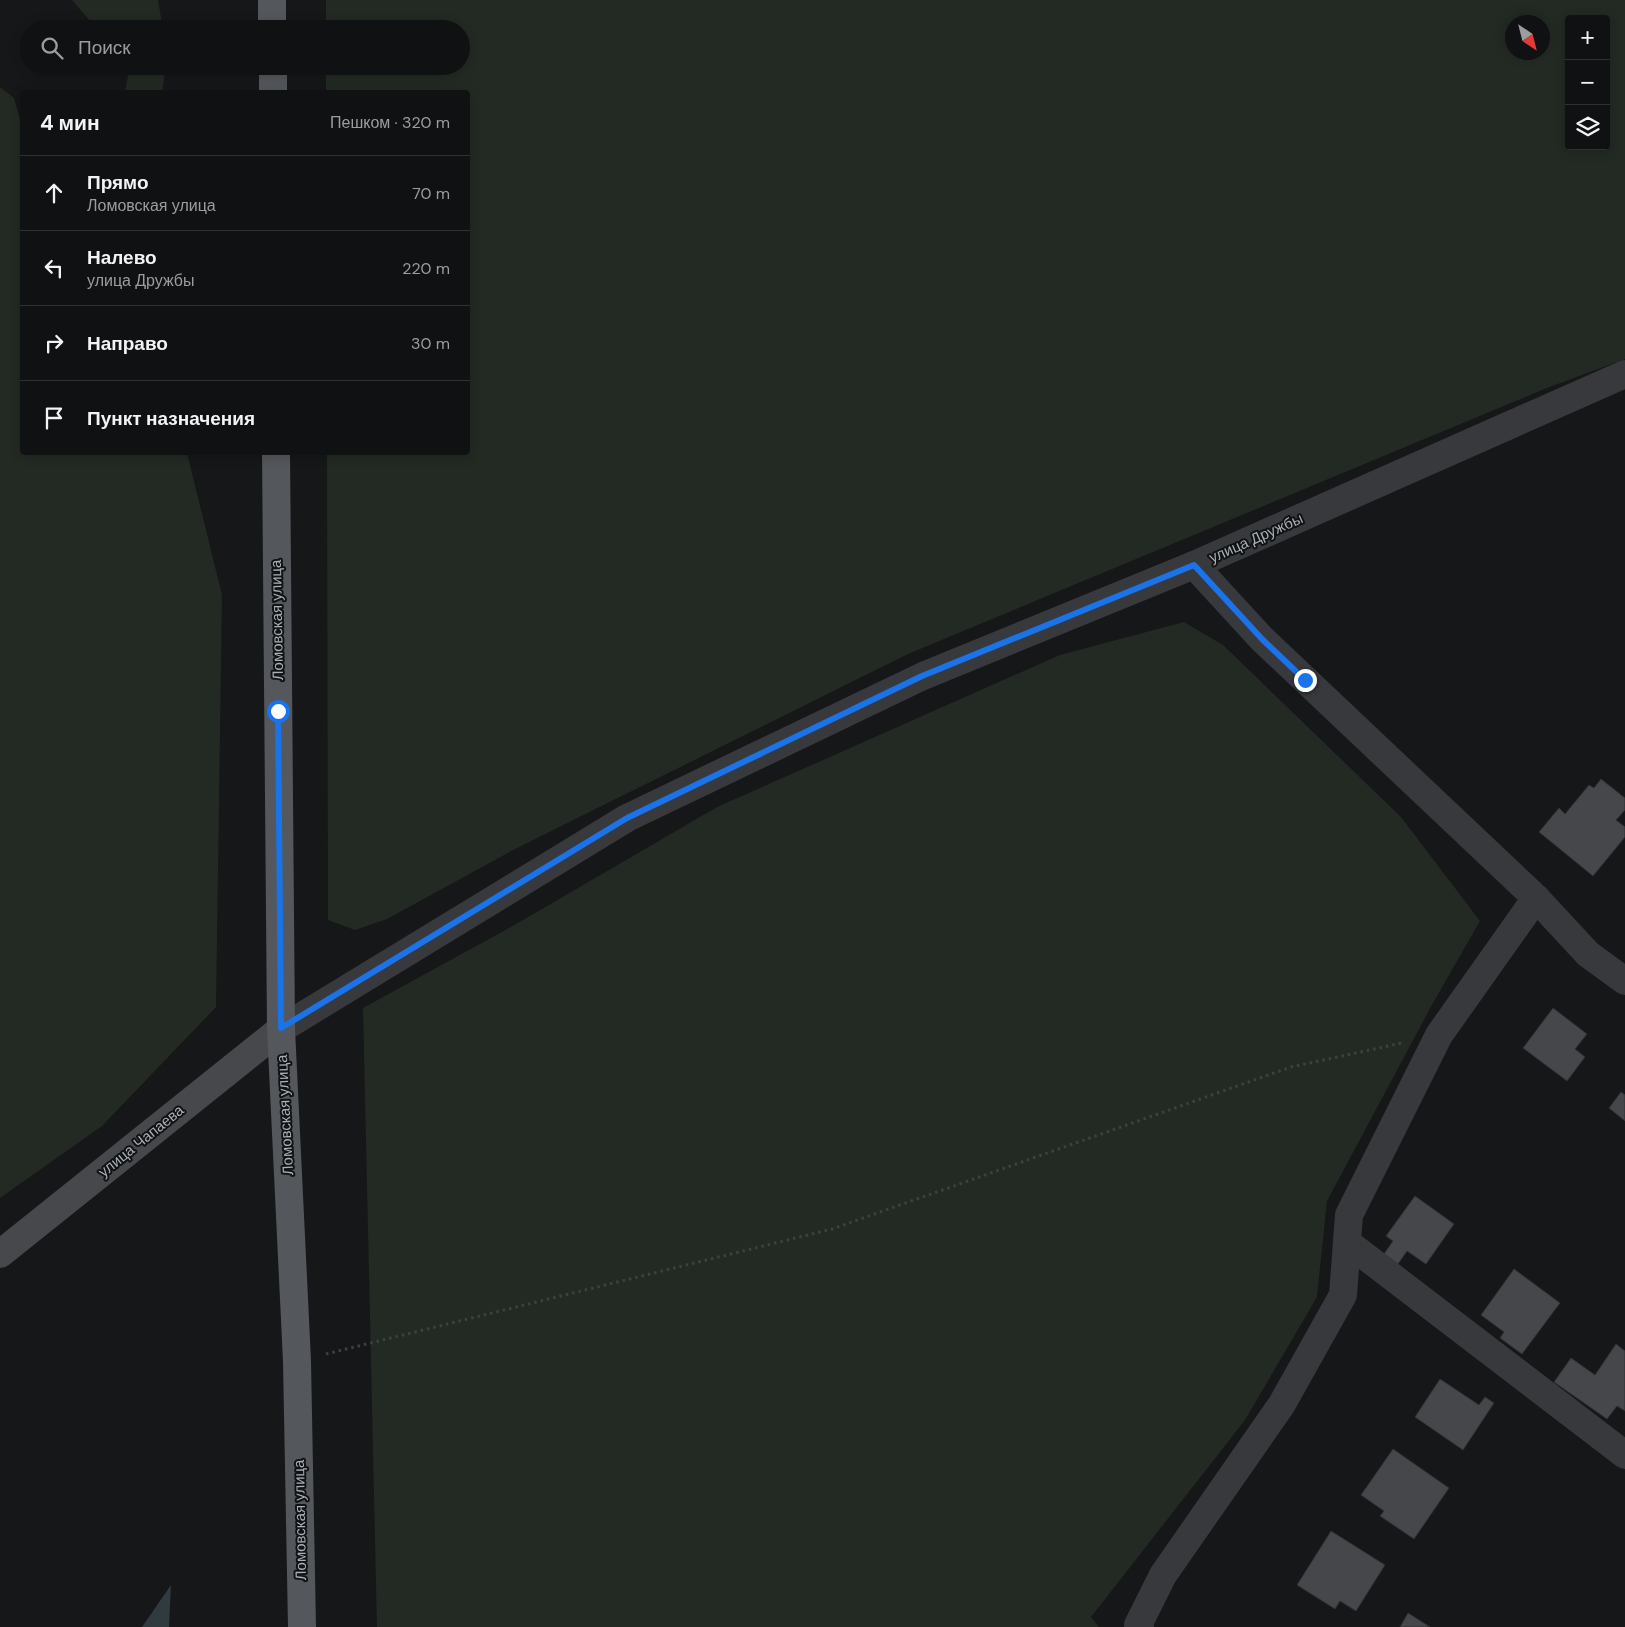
<!DOCTYPE html>
<html lang="ru">
<meta charset="utf-8">
<style>
:root{--surface:#101112;--page:#1e1f20;--text:#f1f3f6;--muted:#9c9d9f;--line:#303132}
body{margin:0;font-family:"DM Sans",sans-serif;background:var(--page);color:var(--text)}
.controls{position:absolute;right:15px;top:15px;display:grid;overflow:hidden;border-radius:5px;box-shadow:0 2px 12px #0003}
.controls button{width:45px;height:45px;display:grid;place-items:center;padding:0;border:0;border-bottom:1px solid var(--line);background:var(--surface);color:var(--text);font:25px sans-serif}
.compass{position:absolute;left:1505px;top:15px;width:45px;height:45px;border-radius:50%;background:var(--surface);box-shadow:0 2px 12px #0003;rotate:145deg}
.stop{position:absolute;width:15px;height:15px;margin:-11px;border:4px solid #1a73e8;border-radius:50%;background:#fff}
.stop.end{background:#1a73e8;border-color:#fff;box-shadow:0 1px 5px #0008}
.list{margin:0;padding:0;list-style:none}
h2{display:flex;justify-content:space-between;align-items:center;height:65px;margin:0;padding:0 20px;font-size:21px}
h2 small{font-size:16px;font-weight:400;color:var(--muted)}
.list li{display:grid;grid-template-columns:32px 1fr auto;gap:15px;align-items:center;box-sizing:border-box;height:75px;padding:0 20px;border-top:1px solid var(--line)}
.list b{display:block;font-size:19px;white-space:nowrap}
.list p{margin:0;font-size:16px;white-space:nowrap;color:var(--muted)}
.list em{font-size:16px;font-style:normal;color:var(--muted)}
.icon{flex:none;width:28px;height:28px;fill:none;stroke:currentColor;stroke-width:2;stroke-linecap:round;stroke-linejoin:round}
.map{position:relative;flex:none;width:1625px;height:1627px;overflow:hidden}
.search{position:absolute;background:var(--surface);box-shadow:0 2px 12px #0003;left:20px;top:20px;width:450px;height:55px;display:flex;align-items:center;gap:12px;box-sizing:border-box;padding:0 18px;border-radius:28px;color:var(--muted);font-size:19px}
.panel{position:absolute;background:var(--surface);box-shadow:0 2px 12px #0003;left:20px;top:90px;width:450px;height:365px;border-radius:5px}
.map>svg:first-child{display:block}
.green{fill:#232a23;fill-rule:evenodd}
.water{fill:#303b40}
.building{fill:#45474b;stroke:#303134}
.lines{fill:none;stroke-linecap:round;stroke-linejoin:round}
.path{stroke:#3e4044;stroke-width:3;stroke-dasharray:2.5 4;stroke-linecap:butt}
.street{stroke:#38393d;stroke-width:28}
.secondary{stroke:#46484c;stroke-width:28}
.primary{stroke:#54575b;stroke-width:28}
.route{stroke:#1a73e8;stroke-width:6}
.labels{text-anchor:middle;stroke-width:4;stroke-linejoin:round;paint-order:stroke}
.street-label{font-size:15px;fill:#a9b0b7;stroke:#111213}
</style>
<div class="map">
<svg width="1625" height="1627" viewBox="0 0 1625 1627">
<rect width="100%" height="100%" fill="#161718"/>
<g class="green">
<polygon points="72,0 158,0 163,29 97,29"/>
<path d="M326 0H1625V359L1547 388 908 654 513 850 387 919 355 930 328 920 327 453 468 452V92H326V66H461V29H326ZM1569 19H1606V146H1569ZM1542 22V52H1512V22Z"/>
<polygon points="130,66 166,66 162,92 125,92"/>
<polygon points="0,87 14,98 22,127 22,452 187,453 222,595 216,1007 102,1126 0,1198"/>
<polygon points="1184,622 1223,645 1401,817 1480,921 1433,1003 1327,1201 1317,1297 1245,1420 1091,1617 1099,1627 377,1627 363,1008 518,923 717,807 1060,655"/>
</g>
<polygon class="water" points="171,1585 169,1627 142,1627"/>
<g class="building">
<polygon points="1601,779 1625,798 1625,810 1616,820 1625,827 1625,837 1593,876 1539,832 1559,808 1565,814 1589,785 1594,788"/>
<polygon points="1553,1008 1587,1034 1575,1049 1585,1057 1567,1081 1523,1048"/>
<polygon points="1621,1092 1625,1095 1625,1121 1609,1108"/>
<polygon points="1415,1196 1454,1224 1426,1264 1407,1251 1398,1264 1384,1254 1393,1241 1386,1236"/>
<polygon points="1514,1269 1560,1303 1522,1354 1500,1338 1504,1332 1481,1315"/>
<polygon points="1616,1344 1625,1351 1625,1411 1617,1406 1607,1419 1554,1382 1571,1358 1595,1375"/>
<polygon points="1440,1379 1479,1405 1485,1397 1494,1403 1463,1450 1415,1417"/>
<polygon points="1393,1449 1449,1488 1414,1539 1380,1516 1384,1511 1361,1495"/>
<polygon points="1331,1531 1385,1565 1356,1611 1340,1601 1335,1609 1297,1585"/>
<polygon points="1408,1613 1430,1627 1400,1627"/>
</g>
<g class="lines">
<polyline class="path" points="326,1354 832,1229 1291,1067 1402,1043"/>
<g class="street">
<polyline points="1194,565 1262,639 1536,898 1588,954 1625,981"/>
<polyline points="281,1029 627,818 923,676 1194,565 1625,374"/>
<polyline points="1348,1243 1625,1455"/>
<polyline points="1140,1627 1138,1625 1163,1575 1282,1404 1343,1295 1349,1215 1439,1035 1536,898"/>
</g>
<polyline class="secondary" points="0,1254 281,1029"/>
<g class="primary">
<polyline points="272,0 272,29"/>
<polyline points="273,66 273,92"/>
<polyline points="276,452 281,1029 297,1361 302,1627"/>
</g>
</g>
<g class="lines">
<polyline class="route" points="278,711 281,1028 627,818 922,676 1194,565 1262,639 1305,680"/>
</g>
<g class="labels">
<g class="street-label">
<text transform="translate(1256 538) rotate(-24)" y="5">улица Дружбы</text>
<text transform="translate(277 620) rotate(-91)" y="5">Ломовская улица</text>
<text transform="translate(285 1115) rotate(-93)" y="5">Ломовская улица</text>
<text transform="translate(141 1141) rotate(-39)" y="5">улица Чапаева</text>
<text transform="translate(300 1520) rotate(-91)" y="5">Ломовская улица</text>
</g>
</g>
</svg>
<div class="controls">
<button>+</button>
<button>−</button>
<button><svg class="icon" aria-label="layers" viewBox="0 0 24 24"><path d="M12 4l9 5-9 5-9-5zM3 14l9 5 9-5"/></svg></button>
</div>
<svg class="compass" viewBox="-18 -18 36 36"><path d="M0-13l5 13h-10z" fill="#e53935"/><path d="M0 13l5-13h-10z" fill="#9c9d9f"/></svg>
<div class="stop" style="left:278px;top:711px"></div>
<div class="stop end" style="left:1305px;top:680px"></div>
<div class="search"><svg class="icon" aria-label="search" viewBox="0 0 24 24"><circle cx="10" cy="10" r="6"/><path d="M15 15l6 6"/></svg>Поиск</div>
<section class="panel">
<h2>4 мин<small>Пешком · 320 m</small></h2>
<ul class="list">
<li><svg class="icon" aria-label="ahead" viewBox="0 0 24 24"><path d="M12 20V5M6 11l6-6 6 6"/></svg><div><b>Прямо</b><p>Ломовская улица</p></div><em>70 m</em></li>
<li><svg class="icon" aria-label="left" viewBox="0 0 24 24"><path d="M17 20v-9H6M10 6l-5 5 5 5"/></svg><div><b>Налево</b><p>улица Дружбы</p></div><em>220 m</em></li>
<li><svg class="icon" aria-label="right" viewBox="0 0 24 24"><path d="M7 20v-9h11M14 6l5 5-5 5"/></svg><div><b>Направо</b></div><em>30 m</em></li>
<li><svg class="icon" aria-label="arrive" viewBox="0 0 24 24"><path d="M6 21V4h12l-3 4 3 4H6"/></svg><div><b>Пункт назначения</b></div></li>
</ul>
</section>
</div>
